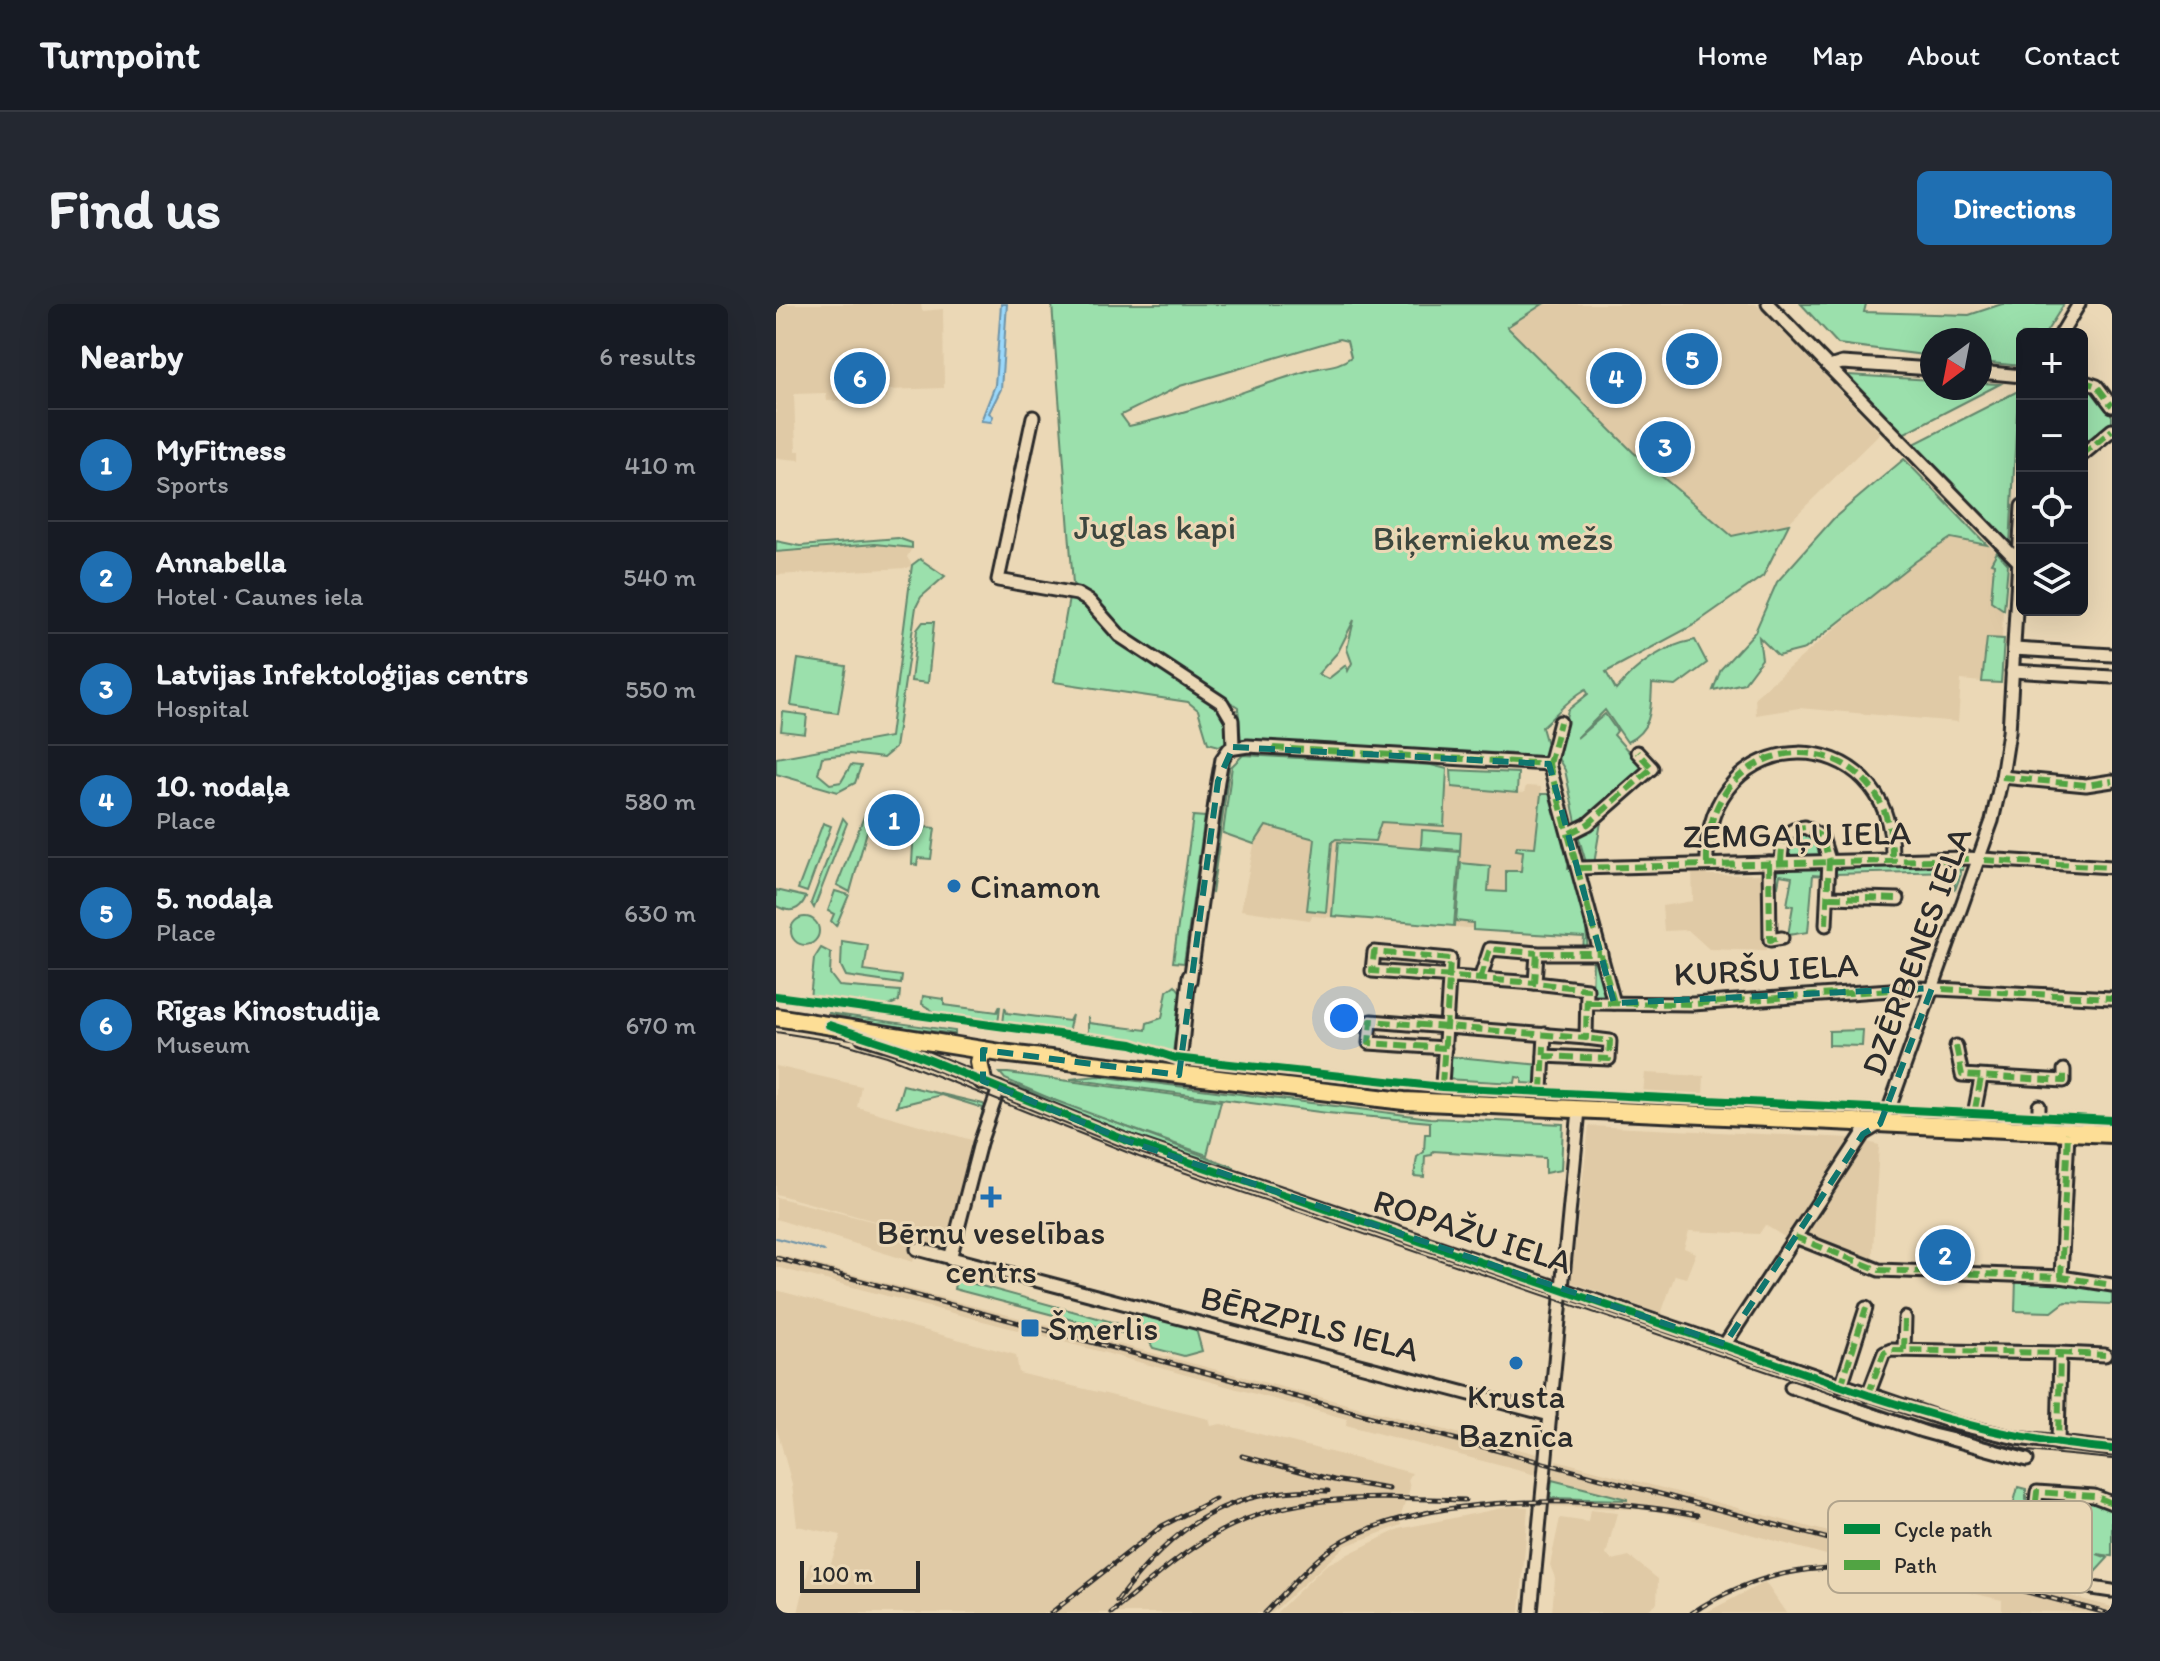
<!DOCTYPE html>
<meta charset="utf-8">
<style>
:root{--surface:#171b24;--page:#242831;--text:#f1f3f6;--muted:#9ea1a6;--line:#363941;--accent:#1f6fb2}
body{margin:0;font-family:Itim,sans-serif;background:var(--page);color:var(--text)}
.controls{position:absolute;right:24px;top:24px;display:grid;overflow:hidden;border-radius:12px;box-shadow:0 8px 32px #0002}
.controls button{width:72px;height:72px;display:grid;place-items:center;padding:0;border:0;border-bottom:2px solid var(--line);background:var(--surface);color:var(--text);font:40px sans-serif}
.compass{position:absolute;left:1144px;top:24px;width:72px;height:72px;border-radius:50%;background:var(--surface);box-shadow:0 8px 32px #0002;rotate:212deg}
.scale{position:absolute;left:24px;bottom:20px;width:120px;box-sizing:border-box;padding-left:8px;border:4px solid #2b2b2b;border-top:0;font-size:22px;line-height:28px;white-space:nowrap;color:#2b2b2b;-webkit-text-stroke:6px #ebd8b6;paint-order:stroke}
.you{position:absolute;left:568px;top:714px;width:28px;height:28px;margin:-20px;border:6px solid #fff;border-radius:50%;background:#1a73e8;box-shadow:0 0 0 12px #1a73e833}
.badge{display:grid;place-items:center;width:52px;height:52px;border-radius:50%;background:var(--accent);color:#fff;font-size:26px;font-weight:700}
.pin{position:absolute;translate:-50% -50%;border:4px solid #fff;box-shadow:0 2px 8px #0006}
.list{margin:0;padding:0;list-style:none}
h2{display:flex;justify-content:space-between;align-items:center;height:104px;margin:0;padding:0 32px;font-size:34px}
h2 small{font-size:26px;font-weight:400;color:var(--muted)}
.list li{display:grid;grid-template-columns:52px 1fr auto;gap:24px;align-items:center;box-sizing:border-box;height:112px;padding:0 32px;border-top:2px solid var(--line)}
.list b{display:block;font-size:30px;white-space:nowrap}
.list p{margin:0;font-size:26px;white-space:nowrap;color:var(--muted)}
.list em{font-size:26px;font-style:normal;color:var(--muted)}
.icon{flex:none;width:44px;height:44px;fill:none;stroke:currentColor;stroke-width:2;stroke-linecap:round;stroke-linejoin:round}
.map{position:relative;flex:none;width:1336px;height:1309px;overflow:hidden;border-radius:12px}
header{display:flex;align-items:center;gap:48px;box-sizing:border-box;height:112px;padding:0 40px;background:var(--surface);border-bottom:2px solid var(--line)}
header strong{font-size:38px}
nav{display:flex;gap:44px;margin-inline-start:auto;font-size:28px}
.intro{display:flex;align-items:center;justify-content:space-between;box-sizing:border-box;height:192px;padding:0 48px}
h1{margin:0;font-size:56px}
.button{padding:20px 36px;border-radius:12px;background:var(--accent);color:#fff;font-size:28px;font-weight:700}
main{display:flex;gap:48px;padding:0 48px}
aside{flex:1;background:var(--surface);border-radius:12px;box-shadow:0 8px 32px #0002}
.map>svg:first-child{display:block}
.built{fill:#e0caa6}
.green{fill:#9be0ac;stroke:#63866c;stroke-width:2;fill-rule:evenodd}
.water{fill:#9ad8fb;stroke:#6e93a8;stroke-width:2}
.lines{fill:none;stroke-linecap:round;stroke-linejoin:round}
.stream{stroke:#6e93a8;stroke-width:2}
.minor-casing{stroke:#2b2b2b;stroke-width:17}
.highway-casing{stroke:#2b2b2b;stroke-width:22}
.minor{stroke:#ebd8b6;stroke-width:11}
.highway{stroke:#fdde96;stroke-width:16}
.tram{stroke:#2b2b2b;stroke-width:2}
.rail-casing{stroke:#2b2b2b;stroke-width:5}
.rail{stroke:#ebd8b6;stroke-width:2;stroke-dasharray:6;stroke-linecap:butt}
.quiet{stroke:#51a443;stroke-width:6;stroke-dasharray:12 6;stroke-linecap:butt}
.cycleway-casing{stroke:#ebd8b6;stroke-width:13}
.cycleway{stroke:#00873e;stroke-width:8}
.marked{fill:none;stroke:#0f766e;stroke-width:6;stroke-dasharray:16 10;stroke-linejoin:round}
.poi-dot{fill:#1f6fb2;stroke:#ebd8b6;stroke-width:3}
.labels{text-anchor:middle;stroke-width:6;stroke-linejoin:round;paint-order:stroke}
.park-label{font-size:34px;fill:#3c463e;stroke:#ebd8b6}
.street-label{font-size:34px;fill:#2b2b2b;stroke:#ebd8b6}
.poi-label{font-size:34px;fill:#2b2b2b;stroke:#ebd8b6;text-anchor:start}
.key{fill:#ebd8b6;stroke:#b1a48c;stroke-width:2}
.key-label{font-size:22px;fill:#2b2b2b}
</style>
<header>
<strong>Turnpoint</strong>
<nav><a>Home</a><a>Map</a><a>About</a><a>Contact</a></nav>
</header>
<div class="intro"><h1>Find us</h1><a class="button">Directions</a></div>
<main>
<aside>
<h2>Nearby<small>6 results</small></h2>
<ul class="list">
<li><span class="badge">1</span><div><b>MyFitness</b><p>Sports</p></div><em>410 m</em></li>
<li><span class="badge">2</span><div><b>Annabella</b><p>Hotel · Caunes iela</p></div><em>540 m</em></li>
<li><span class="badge">3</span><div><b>Latvijas Infektoloģijas centrs</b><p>Hospital</p></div><em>550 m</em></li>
<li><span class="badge">4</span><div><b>10. nodaļa</b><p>Place</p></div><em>580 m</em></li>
<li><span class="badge">5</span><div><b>5. nodaļa</b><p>Place</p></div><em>630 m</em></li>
<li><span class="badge">6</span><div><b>Rīgas Kinostudija</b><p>Museum</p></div><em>670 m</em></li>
</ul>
</aside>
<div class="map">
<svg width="1336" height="1309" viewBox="0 0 1336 1309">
<rect width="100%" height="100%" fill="#ebd8b6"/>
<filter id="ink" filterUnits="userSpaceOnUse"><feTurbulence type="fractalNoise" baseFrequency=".0125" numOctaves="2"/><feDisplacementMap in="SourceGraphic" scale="16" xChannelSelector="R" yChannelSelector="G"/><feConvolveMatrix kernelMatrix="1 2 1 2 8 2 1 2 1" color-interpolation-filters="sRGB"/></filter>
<g filter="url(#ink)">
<g class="built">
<polygon points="0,0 145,0 146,7 167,5 168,84 111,86 111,94 51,97 50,89 18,90 20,147 24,147 24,156 0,154"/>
<polygon points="752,0 980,0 1104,129 917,313 594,49"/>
<polygon points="1186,214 1232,260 1215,296 1227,305 1226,334 1211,334 1206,378 1185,376 1182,418 1023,404 980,411 979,393 1106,284 1139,248"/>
<polygon points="99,240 130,241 136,244 131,253 136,261 131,264 0,271 0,248"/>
<polygon points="669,482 748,489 750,482 765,483 765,497 790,560 808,633 536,612 534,616 465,606 478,541 450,529"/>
<polygon points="916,566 930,566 931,571 990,570 990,647 933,645 912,626 888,627 886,602 917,597"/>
<polygon points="0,762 85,782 81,803 199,837 172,936 159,932 155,945 142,941 137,958 0,915 0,893 135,927 0,890"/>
<polygon points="869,769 928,772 927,793 867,790"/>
<polygon points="813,822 1076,834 1103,841 1096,963 1016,926 1010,934 989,921 983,930 913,927 908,944 920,949 910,974 899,971 885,1010 795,978"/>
<polygon points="0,950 761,1150 760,1171 570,1121 571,1115 326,1048 0,963"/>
<polygon points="0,986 240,1051 243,1069 433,1115 435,1122 445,1120 636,1169 632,1176 634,1184 624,1214 626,1221 569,1242 496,1309 22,1309 34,1259 53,1264 65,1231 21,1222 16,1180 0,1122"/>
<polygon points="780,1156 1336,1303 1336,1309 1226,1307 1226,1296 1113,1270 1077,1267 1076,1258 941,1221 874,1206 774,1202 774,1194 851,1196 776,1176"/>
<polygon points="736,1202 752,1203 744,1309 500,1309 550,1261 623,1225"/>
<polygon points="814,1206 841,1209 830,1251 837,1256 853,1252 882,1275 881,1299 868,1309 776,1309 779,1274 774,1261 784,1214 812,1218"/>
<polygon points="989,1278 1010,1309 929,1309"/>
</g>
<g class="green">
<path d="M767 0 731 23 857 148 956 232 1013 220 987 272 916 322 830 368 840 386C861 360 887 342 919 336L931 359 900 382 876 380C875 405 876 426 851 438L829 406 801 434 829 410 841 427 838 431 868 465 801 523 789 466 780 451 792 406 812 390 810 385C791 396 782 409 766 423L772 444 764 456 741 455 740 450 676 447 675 451 465 437 462 403 346 328 297 280 276 0ZM563 35 571 37 575 53C563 63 548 62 534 66 473 84 416 109 353 122L345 111 404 82ZM578 316 571 345 576 359 572 367 570 361 552 375 542 370 562 348Z"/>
<polygon points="1025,0 1090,0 1088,8 1193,11 1226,0 1288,0 1269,30 1246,30 1246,62 1204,58 1204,36 1156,36 1156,52 1062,40"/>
<polygon points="1072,71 1156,76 1156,84 1204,84 1204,79 1224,80 1127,130"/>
<polygon points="1306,82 1316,84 1336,112 1336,121 1306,145"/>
<polygon points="1242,87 1234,242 1138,140"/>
<polygon points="1128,155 1211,241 1175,234 1140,257 1029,345 1002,352 983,333 986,355 968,379 937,386 945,365 979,328 1001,278 1058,214"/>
<polygon points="122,234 136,239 136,244 99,240 0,248 0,237 24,242"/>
<polygon points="1221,248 1232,260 1228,306 1215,297 1218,260 1215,259"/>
<polygon points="144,255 169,272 145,293 140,303 119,444 107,454 73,450 46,453 42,470 54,480 65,478 75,461 85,462 79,479 62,488 0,470 0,454 114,433 136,261"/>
<path d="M293 294C316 299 327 323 345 338 375 365 415 378 445 404L450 413 451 437 443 442 432 439 422 406 412 398 278 378Z"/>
<polygon points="147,318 158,318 152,379 135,377 141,326"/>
<polygon points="1211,334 1228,335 1225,379 1206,378"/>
<polygon points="22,355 70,362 62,409 15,402"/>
<polygon points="7,408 31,411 29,430 5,427"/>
<polygon points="455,451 436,590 450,465"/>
<polygon points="467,451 655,461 671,465 668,522 605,518 599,537 560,535 556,538 550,608 531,606 539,535 490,522 478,540 447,529 456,462"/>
<polygon points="675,466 742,469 741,489 676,483"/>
<polygon points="765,490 774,490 793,558 792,565 796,565 809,612 812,648 807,647 808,633 697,626 697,619 680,617 685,559 714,562 712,587 730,588 730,567 745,567 747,547 740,546 741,542 759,543"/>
<polygon points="89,510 95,513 74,588 61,581"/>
<polygon points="417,512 429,513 408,659 397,658"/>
<polygon points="826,512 818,560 811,562 802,531"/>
<polygon points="67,514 71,519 38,604 35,599"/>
<polygon points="47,519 55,522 31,588 22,585"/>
<polygon points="138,522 159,524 155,555 142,554 141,561 136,560"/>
<polygon points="646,526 685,529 684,546 645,543"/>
<polygon points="1026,527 1038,535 1048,554 1009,554 1010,534"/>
<polygon points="562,538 684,548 678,622 556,612"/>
<polygon points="1188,559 1187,566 1183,566 1185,570 1179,586 1178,567 1058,570 1060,562"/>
<polygon points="1048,562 1049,572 1037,571 1032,628 1012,631 1017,602 1011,601 1016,573 1004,571 1002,582 996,582 997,566"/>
<path d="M0 586 30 593C23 608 14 609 0 602Z"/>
<polygon points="59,587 73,591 60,622 55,617 58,610 52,607"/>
<circle cx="29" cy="627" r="14"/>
<polygon points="66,637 92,641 88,667 126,672 125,680 70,672 65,662"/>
<polygon points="45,644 55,649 54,670 63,682 124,687 123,697 105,705 34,695 38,655"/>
<polygon points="817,653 822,655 833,691 816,697"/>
<polygon points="399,681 405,689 397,749 371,740 312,732 312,713 313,719 370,726 371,719 386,714 391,687"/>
<polygon points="147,692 168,695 168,701 221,708 224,702 222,720 165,712 146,700"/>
<polygon points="229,703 231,709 293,717 296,711 292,729 227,720"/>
<polygon points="52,709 179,727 179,730 87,718"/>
<polygon points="1087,726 1086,742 1053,741 1053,727"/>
<polygon points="671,752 764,761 763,780 746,779 746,774 740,773 739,779 669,775"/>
<polygon points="224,769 232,769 445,797 431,851 296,804 229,775"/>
<polygon points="322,772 654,814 787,820 785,866 769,869 769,854 657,847 656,851 649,852 648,873 638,872 641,853 648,848 649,830 654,830 654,818 551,809 294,775"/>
<polygon points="235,780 458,863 458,866 327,823 233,784"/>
<polygon points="127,781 207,800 209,802 204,819 207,804 165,791 121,802"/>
<polygon points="1240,974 1336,986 1336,1000 1289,998 1276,1008 1239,1007"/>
<polygon points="180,975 347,1021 346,1029 178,985"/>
<polygon points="365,1011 420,1025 426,1047 408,1052 377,1044 373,1037 360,1033"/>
<polygon points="776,1176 851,1195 851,1196 774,1194"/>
<polygon points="1242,1183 1250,1185 1250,1196 1257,1203 1267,1203 1276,1193 1336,1201 1336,1252 1321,1250 1332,1254 1319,1268 1316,1281 1251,1255 1251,1251 1278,1242 1264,1242 1264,1234 1240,1230 1233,1217"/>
</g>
<polygon class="water" points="225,0 231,0 225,85 213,109 217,112 215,118 205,117 219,81"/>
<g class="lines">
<polyline class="stream" points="0,934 48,947"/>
<g class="minor-casing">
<g id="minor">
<polyline points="992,0 1242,257"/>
<polyline points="1285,30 1303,0"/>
<polyline points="1053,63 1066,59 1156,65"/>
<polyline points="1204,68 1246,72"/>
<polyline points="1306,77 1321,82 1336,102"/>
<polyline points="257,113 222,276 301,290 313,297 344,332 446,399 456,416 457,443"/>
<polyline points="1306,151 1336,126"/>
<polyline points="1238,345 1336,351"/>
<polyline points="1236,367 1336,373"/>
<polyline points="773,460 838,699"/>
<polyline points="773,460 784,418"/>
<polyline points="1226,473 1310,481 1336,477"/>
<polyline points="794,529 812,520 876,464 861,448"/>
<path d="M1005 558C1006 539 1007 525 1029 523L1046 533 1053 556 1050 621"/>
<polyline points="993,559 994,636 1006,634"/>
<path d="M931 560C926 413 1119 413 1116 555"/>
<polyline points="803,564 1190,554 1336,563"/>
<polyline points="1054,593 1122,595"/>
<polyline points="704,675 714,645 761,649"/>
<polyline points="414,677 442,477 446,455 453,445 472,442 773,460"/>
<polyline points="813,699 917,700 1143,684 1336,694"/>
<polyline points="86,733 129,746 349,836 1181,1120 1240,1134 1336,1145"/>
<polyline points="1180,742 1186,771 1288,777 1288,766"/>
<polyline points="669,744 593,739 595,717 810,734 811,685 759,679 761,649 825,649"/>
<polyline points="768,752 833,755 834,737 810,734"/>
<polyline points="403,771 413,672"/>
<path d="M666 780C669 738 672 697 674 655L598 648 596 667 759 679"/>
<polyline points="766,786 769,730"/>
<polyline points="1199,805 1205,774"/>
<polyline points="1263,809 1263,802"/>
<polyline points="1019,933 1103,966 1285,973 1336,981"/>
<polyline points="141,945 774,1111"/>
<polyline points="174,955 204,839 223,784"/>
<polyline points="1285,973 1292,829"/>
<polyline points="949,1040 1087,830 1104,820 1113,805 1216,517 1226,473 1233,428 1246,202"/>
<polyline points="1128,1046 1129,1014"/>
<polyline points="1284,1049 1329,1051"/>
<polyline points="1065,1082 1090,1004"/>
<polyline points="1015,1083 1146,1127 1251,1156"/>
<polyline points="1092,1091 1108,1049 1115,1046 1284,1049 1282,1140"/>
<polyline points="1260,1197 1261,1188 1318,1192 1336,1199"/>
<polyline points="1316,1284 1336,1287"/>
<polyline points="755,1309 803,806"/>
</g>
</g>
<g class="highway-casing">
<g id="highway">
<polyline points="0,713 225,749 628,797 1336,830"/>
<polyline points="207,777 203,758 207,746"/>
</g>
</g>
<use href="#minor" class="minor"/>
<use href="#highway" class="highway"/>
<polyline class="tram" points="0,728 63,738 111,752 363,853 1159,1125 1252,1147 1336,1155"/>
<g class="rail-casing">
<g id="rail">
<polyline points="0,954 1330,1309"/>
<polyline points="466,1152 558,1176 613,1185"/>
<path d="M341 1297C398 1221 453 1182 552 1187"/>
<polyline points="275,1309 386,1222 439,1195"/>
<path d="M335 1309C368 1283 401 1252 438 1231 514 1186 604 1194 689 1196"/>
<path d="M489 1309C515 1283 542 1248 576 1232 668 1189 822 1192 921 1211"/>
<path d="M916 1309C987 1261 1072 1254 1154 1273"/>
</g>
</g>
<use href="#rail" class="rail"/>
<g class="quiet">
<polyline points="1306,77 1321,82 1336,102"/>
<polyline points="1306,151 1336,126"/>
<polyline points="497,444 773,460"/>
<polyline points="773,460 838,699"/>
<polyline points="773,460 784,418"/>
<polyline points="1226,473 1310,481 1336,477"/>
<polyline points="794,529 812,520 876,464 861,448"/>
<polyline points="1208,556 1336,563"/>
<path d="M1005 558C1006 539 1007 525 1029 523L1046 533 1053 556 1050 621"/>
<polyline points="993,559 994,636 1006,634"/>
<path d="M931 560C926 413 1119 413 1116 555"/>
<polyline points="803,564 1196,555"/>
<polyline points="1054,593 1122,595"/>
<polyline points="704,675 714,645 761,649"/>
<polyline points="1167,685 1336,694"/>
<polyline points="813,699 917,700 1143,684"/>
<polyline points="1180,742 1186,771 1288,777 1288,766"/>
<polyline points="669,744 593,739 595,717 810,734 811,685 759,679 761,649 825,649"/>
<polyline points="768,752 833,755 834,737 810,734"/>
<path d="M666 780C669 738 672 697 674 655L598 648 596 667 759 679"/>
<polyline points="766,786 768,742"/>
<polyline points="1199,805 1205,774"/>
<polyline points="1019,933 1103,966 1285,973 1336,981"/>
<polyline points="1285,973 1292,829"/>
<polyline points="1128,1046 1129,1014"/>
<polyline points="1284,1049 1329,1051"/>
<polyline points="1065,1082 1090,1004"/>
<polyline points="1092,1091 1108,1049 1115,1046 1284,1049 1282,1140"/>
<polyline points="1260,1197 1261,1188 1318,1192 1336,1199"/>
</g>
<g class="cycleway-casing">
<g id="cycleway">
<polyline points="0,692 356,740 399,754 666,783 1336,816"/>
<path d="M53 721 129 746 349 836 1092 1091C1180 1119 1243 1137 1336 1145"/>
</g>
</g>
<use href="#cycleway" class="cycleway"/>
</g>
</g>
<path class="marked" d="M457 443 773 460 838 699 1156 684 1104 820 1087 830 949 1040 349 836 207 777V746L403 771 442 477Z"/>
<g class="poi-dot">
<circle cx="178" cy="582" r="8"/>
<path d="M211 881h8v8h8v8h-8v8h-8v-8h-8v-8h8z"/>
<rect x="244" y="1014" width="20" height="20" rx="4"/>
<circle cx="740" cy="1059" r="8"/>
</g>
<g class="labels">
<g class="park-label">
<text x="379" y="235">Juglas kapi</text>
<text x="717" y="246">Biķernieku mežs</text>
</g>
<g class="street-label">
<text transform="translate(1021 530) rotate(-1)" y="12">ZEMGAĻU IELA</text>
<text transform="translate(1140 647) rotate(-70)" y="12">DZĒRBENES IELA</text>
<text transform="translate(990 665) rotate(-3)" y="12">KURŠU IELA</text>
<text transform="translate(697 927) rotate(18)" y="12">ROPAŽU IELA</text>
<text transform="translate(534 1019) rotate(14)" y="12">BĒRZPILS IELA</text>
</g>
<g class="poi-label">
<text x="194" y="594">Cinamon</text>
<text x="215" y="940" text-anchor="middle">Bērnu veselības<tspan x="215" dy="39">centrs</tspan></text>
<text x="272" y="1036">Šmerlis</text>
<text x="740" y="1104" text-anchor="middle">Krusta<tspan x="740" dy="39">Baznīca</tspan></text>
</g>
</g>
<rect x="1052" y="1197" width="264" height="92" rx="12" class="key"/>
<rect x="1068" y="1220" width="36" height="10" fill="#00873e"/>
<rect x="1068" y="1256" width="36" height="10" fill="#51a443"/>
<g class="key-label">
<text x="1118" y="1233">Cycle path</text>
<text x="1118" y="1269">Path</text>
</g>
</svg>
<div class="controls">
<button>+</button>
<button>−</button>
<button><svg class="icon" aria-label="locate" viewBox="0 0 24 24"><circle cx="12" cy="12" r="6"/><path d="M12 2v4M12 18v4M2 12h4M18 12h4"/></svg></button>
<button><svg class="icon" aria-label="layers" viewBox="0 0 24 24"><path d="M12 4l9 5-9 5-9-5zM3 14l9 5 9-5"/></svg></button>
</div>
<svg class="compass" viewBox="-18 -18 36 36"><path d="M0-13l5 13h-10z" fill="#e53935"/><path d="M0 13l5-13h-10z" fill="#9ea1a6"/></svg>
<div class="scale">100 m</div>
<div class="you"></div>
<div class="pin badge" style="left:118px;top:516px">1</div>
<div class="pin badge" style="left:1169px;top:951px">2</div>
<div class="pin badge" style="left:889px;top:143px">3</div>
<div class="pin badge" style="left:840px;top:74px">4</div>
<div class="pin badge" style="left:916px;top:55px">5</div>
<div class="pin badge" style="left:84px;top:74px">6</div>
</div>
</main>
